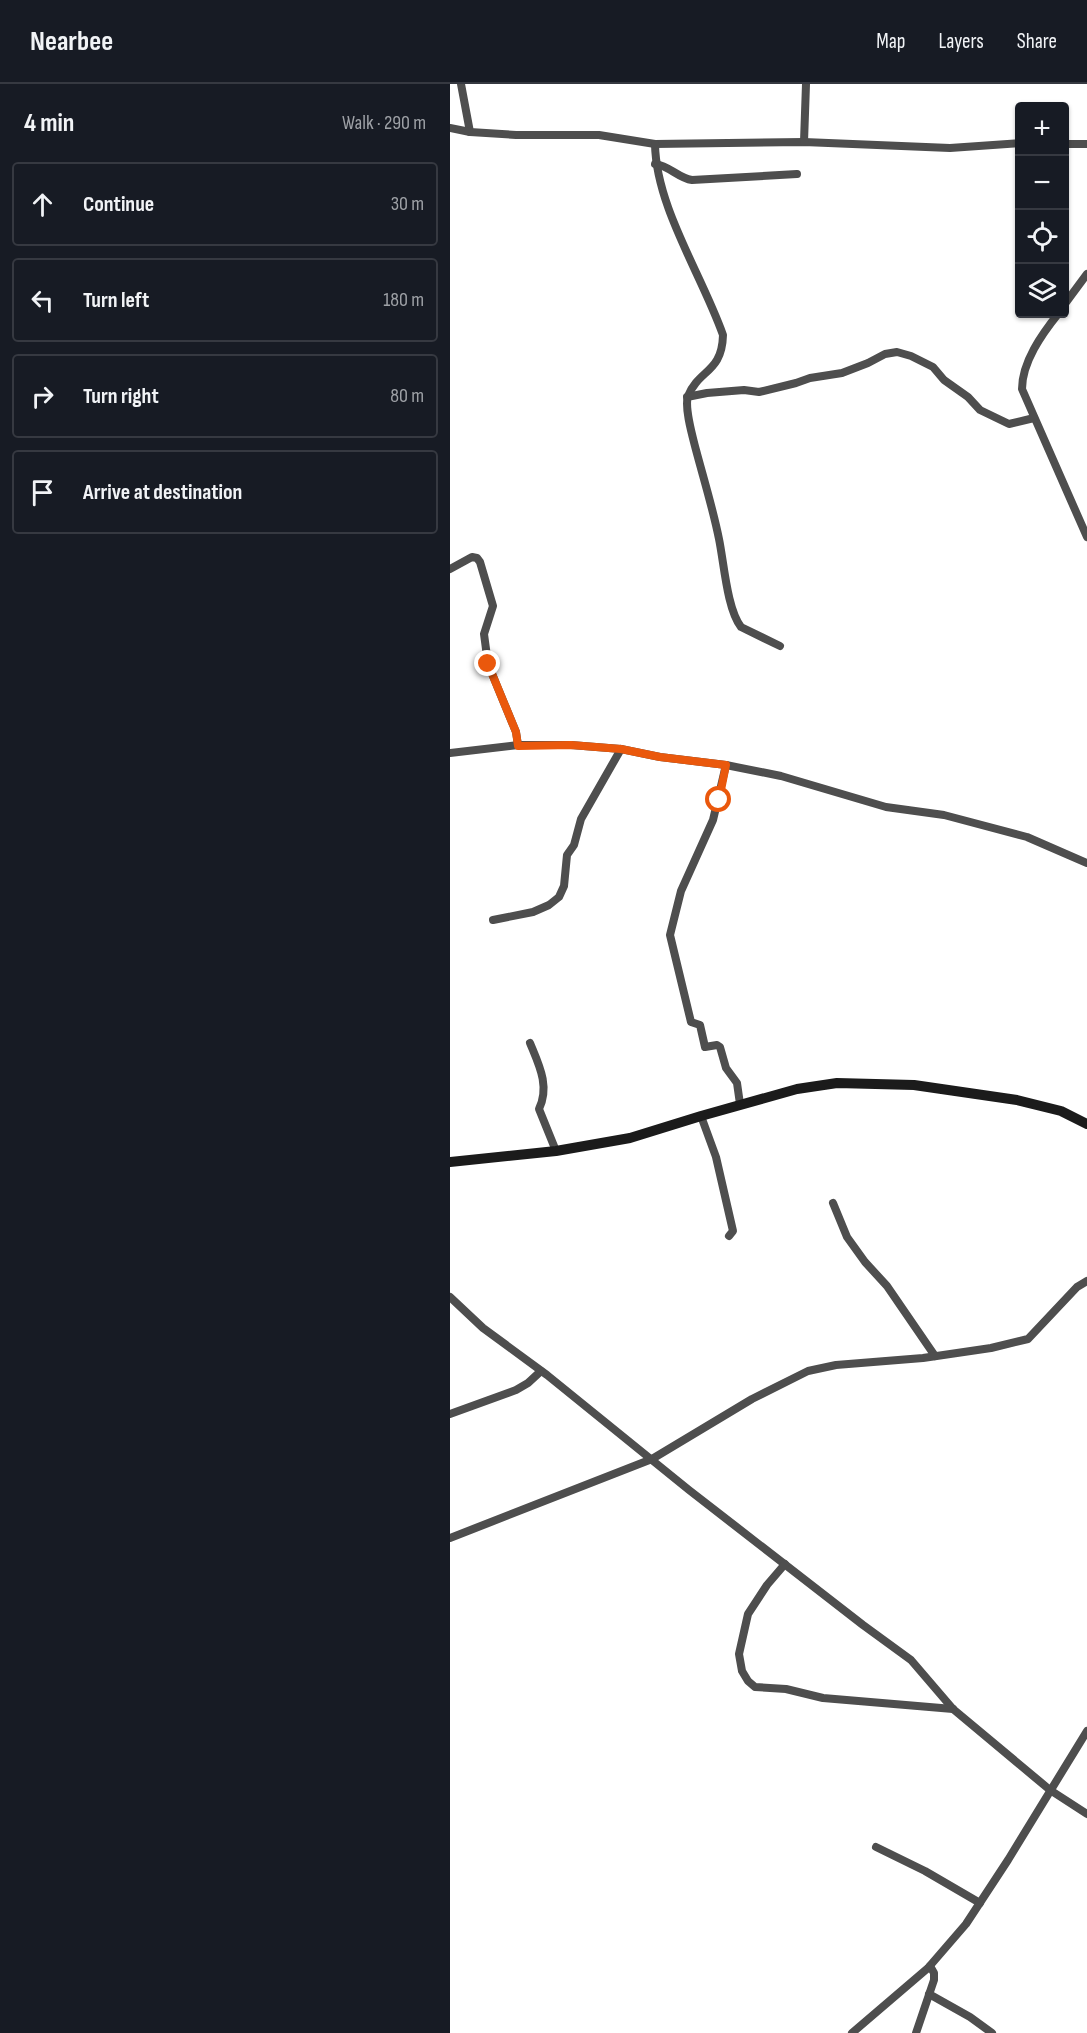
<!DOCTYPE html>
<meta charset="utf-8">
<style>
:root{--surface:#171b24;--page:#20242c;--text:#f1f3f6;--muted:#9ea1a6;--line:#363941}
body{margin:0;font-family:"Sofia Sans Condensed",sans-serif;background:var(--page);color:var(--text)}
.controls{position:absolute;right:18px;top:18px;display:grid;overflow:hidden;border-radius:6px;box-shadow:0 2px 4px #0004}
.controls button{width:54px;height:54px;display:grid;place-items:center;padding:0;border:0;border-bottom:2px solid var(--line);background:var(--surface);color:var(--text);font:30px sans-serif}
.stop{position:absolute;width:18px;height:18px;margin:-14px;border:4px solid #ea580c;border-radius:50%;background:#fff}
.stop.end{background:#ea580c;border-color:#fff;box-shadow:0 2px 6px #0008}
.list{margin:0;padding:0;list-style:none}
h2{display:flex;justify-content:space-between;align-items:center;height:78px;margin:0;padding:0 24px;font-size:26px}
h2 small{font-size:20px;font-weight:400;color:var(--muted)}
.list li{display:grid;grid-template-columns:39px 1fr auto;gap:18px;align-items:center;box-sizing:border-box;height:84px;margin:0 12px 12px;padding:0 12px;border:2px solid var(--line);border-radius:6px}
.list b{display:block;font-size:22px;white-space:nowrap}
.list em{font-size:20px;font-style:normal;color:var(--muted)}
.icon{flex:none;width:33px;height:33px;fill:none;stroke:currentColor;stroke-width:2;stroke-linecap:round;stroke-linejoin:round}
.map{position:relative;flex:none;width:637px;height:1949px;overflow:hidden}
header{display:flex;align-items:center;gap:36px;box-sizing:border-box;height:84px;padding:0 30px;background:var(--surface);border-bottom:2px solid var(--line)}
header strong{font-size:28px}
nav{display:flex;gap:33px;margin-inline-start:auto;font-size:21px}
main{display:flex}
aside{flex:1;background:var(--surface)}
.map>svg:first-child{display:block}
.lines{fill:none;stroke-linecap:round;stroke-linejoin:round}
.street{stroke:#4e4e4e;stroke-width:8}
.secondary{stroke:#1b1b1b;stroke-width:10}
.route{stroke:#ea580c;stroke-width:8}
</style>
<header>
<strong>Nearbee</strong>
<nav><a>Map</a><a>Layers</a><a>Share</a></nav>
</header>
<main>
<aside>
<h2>4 min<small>Walk · 290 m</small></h2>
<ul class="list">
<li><svg class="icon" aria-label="ahead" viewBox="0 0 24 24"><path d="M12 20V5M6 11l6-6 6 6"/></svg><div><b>Continue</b></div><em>30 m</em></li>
<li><svg class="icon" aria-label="left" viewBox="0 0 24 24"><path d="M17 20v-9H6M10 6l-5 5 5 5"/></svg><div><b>Turn left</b></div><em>180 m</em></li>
<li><svg class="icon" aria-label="right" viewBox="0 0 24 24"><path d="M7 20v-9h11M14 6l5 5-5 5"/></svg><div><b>Turn right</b></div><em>80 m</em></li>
<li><svg class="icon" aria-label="arrive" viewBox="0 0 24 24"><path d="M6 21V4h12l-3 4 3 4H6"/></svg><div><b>Arrive at destination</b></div></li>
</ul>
</aside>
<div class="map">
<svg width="637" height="1949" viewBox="0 0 637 1949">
<rect width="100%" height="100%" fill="#fff"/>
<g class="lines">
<g class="street">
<polyline points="11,0 20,48"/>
<polyline points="0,44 20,48 66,51 149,51 205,60 354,58 500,64 570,59"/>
<polyline points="354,58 356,0"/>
<path d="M205 60C206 123 252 191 273 251 272 289 249 285 238 312 234 324 243 354 246 366 254 396 263 425 269 455 274 479 277 525 291 543L330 562"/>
<polyline points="614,60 637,60"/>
<path d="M205 80C220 82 228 94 242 96L347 90"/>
<polyline points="614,221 637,190"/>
<path d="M608 230C592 250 572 278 572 305L637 453"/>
<polyline points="237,313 257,309 294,306 309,308 346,299 360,294 392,289 418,279 435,270 447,268 461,272 483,283 494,296 518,313 530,326 559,340 584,334"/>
<polyline points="0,485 22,473 27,474 30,478 43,522 34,550 38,580 66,648 68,661"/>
<polyline points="0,669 68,661 121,661 171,665 210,673 276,681 331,692 436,723 494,731 577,753 637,779"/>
<polyline points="276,681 263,736 231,807 220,851 241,938 250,941 255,963 267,961 270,963 276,984 287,999 290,1020"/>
<polyline points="43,836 83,828 99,821 109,813 114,802 117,771 124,761 131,735 171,665"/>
<path d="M80 959C89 981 100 1002 89 1025L106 1067"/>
<polyline points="251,1032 266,1073 283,1147 279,1152"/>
<polyline points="383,1119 397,1153 415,1178 437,1202 485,1272"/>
<polyline points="0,1213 33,1244 97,1291 239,1406 413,1541 461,1576 503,1625 600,1706 637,1730"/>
<polyline points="0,1330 66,1306 78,1299 91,1287"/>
<polyline points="0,1454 202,1375 302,1315 358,1287 386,1281 473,1274 541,1264 578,1255 627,1203 637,1197"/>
<polyline points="335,1480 317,1501 298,1530 289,1570 292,1587 298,1597 305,1603 336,1605 373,1614 503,1625"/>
<polyline points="426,1763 475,1787 530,1819"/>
<polyline points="479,1910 520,1933 542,1949"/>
<polyline points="402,1949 478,1884 516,1840 558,1776 637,1647"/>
<polyline points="466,1949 484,1896 484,1889 480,1882"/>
</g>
<polyline class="secondary" points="0,1078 106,1067 180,1054 251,1032 347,1005 387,999 464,1001 567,1016 611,1027 637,1040"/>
</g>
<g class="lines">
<polyline class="route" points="38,580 66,648 68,662 121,661 171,665 210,673 276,681 269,716"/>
</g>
</svg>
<div class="controls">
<button>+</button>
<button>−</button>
<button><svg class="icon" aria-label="locate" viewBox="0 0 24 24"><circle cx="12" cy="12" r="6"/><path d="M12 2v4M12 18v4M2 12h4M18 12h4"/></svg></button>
<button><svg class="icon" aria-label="layers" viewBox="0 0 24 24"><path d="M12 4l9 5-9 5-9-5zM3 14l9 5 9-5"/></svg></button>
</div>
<div class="stop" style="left:269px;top:716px"></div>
<div class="stop end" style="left:38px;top:580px"></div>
</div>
</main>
